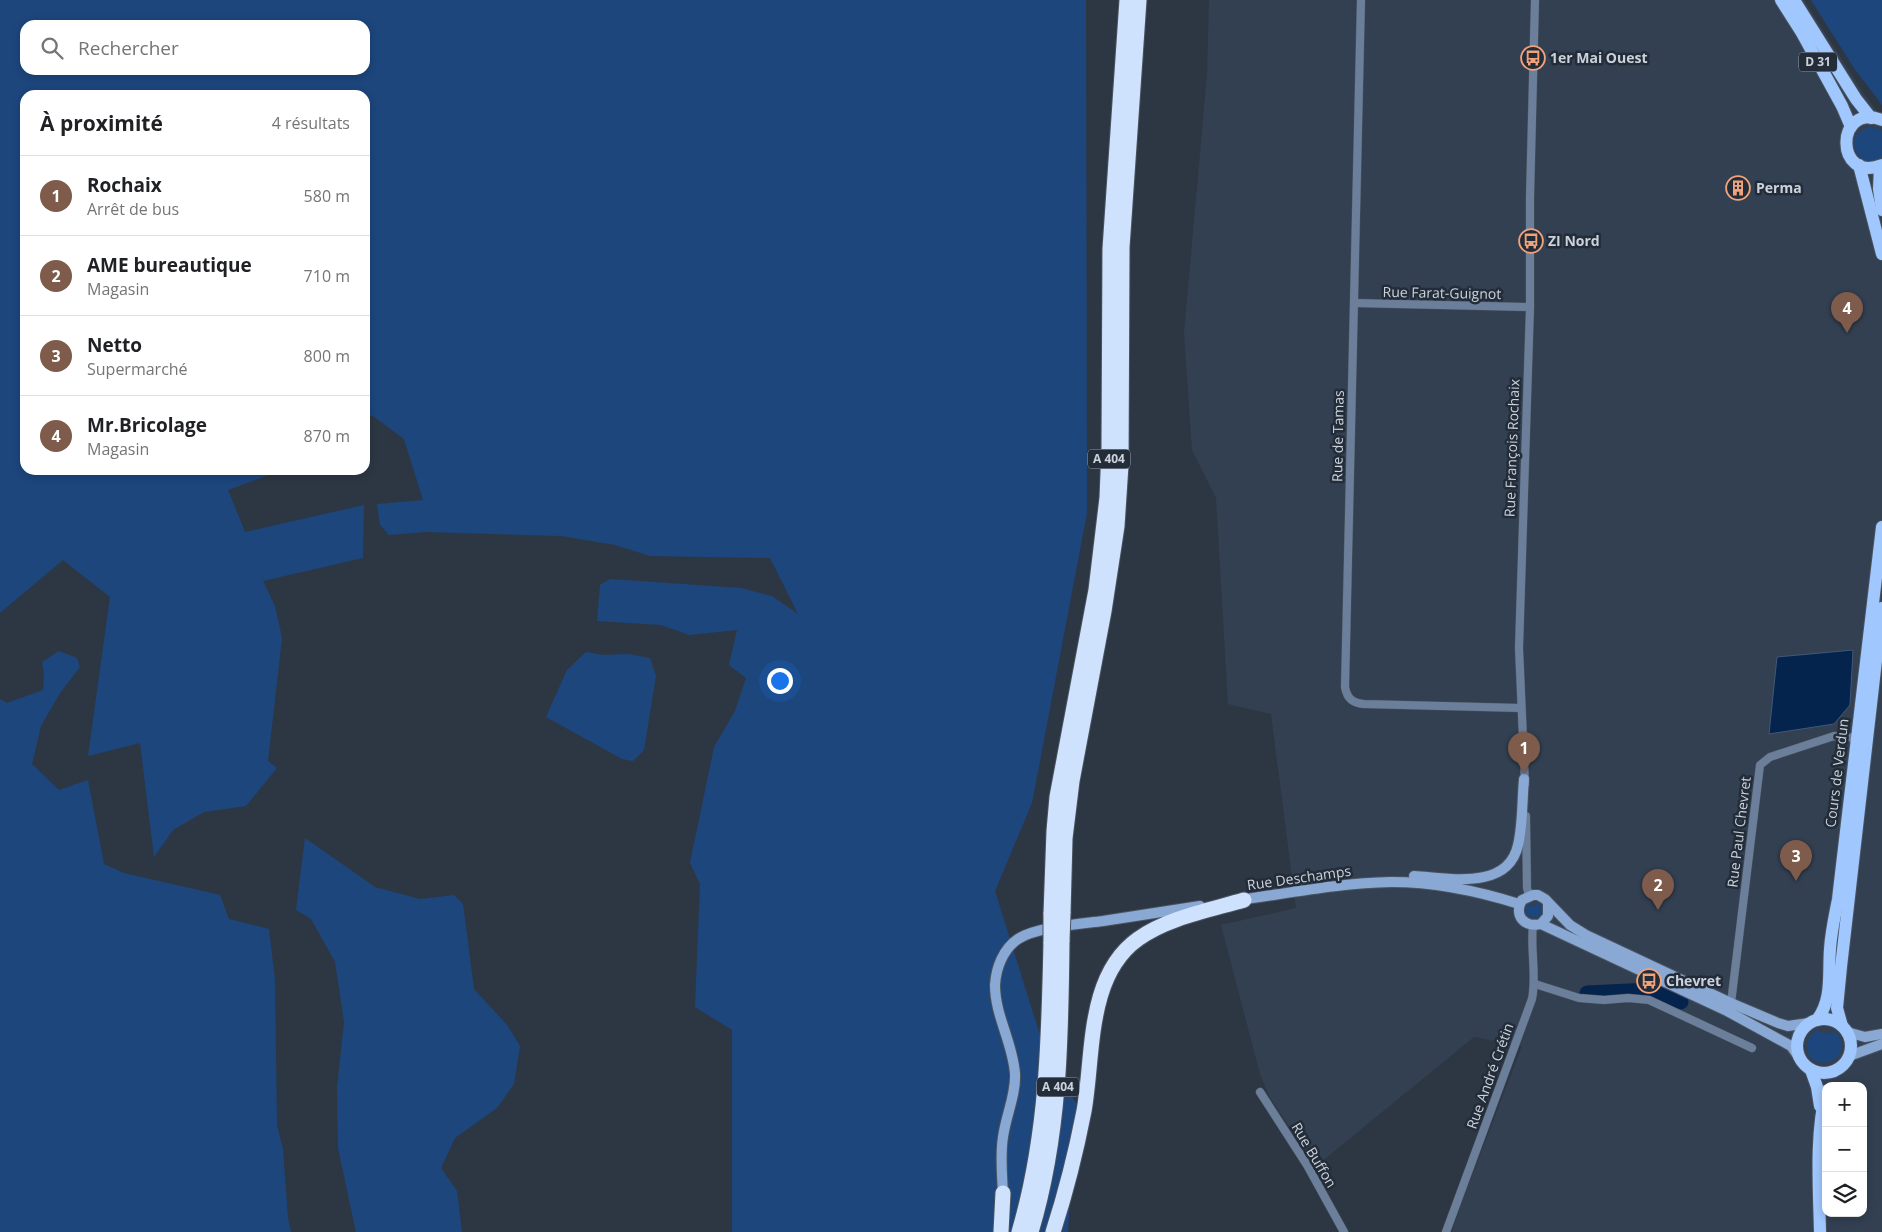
<!DOCTYPE html>
<html lang="fr">
<meta charset="utf-8">
<style>
:root{--surface:#fff;--page:#f6f6f6;--text:#202124;--muted:#757577;--line:#e0e0e0;--accent:#7e5b4b}
body{margin:0;font-family:"Open Sans",sans-serif;background:var(--page);color:var(--text)}
.controls{position:absolute;right:15px;bottom:15px;display:grid;overflow:hidden;border-radius:10px;box-shadow:0 2px 8px #0003}
.controls button{width:45px;height:45px;display:grid;place-items:center;padding:0;border:0;border-bottom:1px solid var(--line);background:var(--surface);color:var(--text);font:25px sans-serif}
.you{position:absolute;left:779px;top:680px;width:18px;height:18px;margin:-12px;border:4px solid #fff;border-radius:50%;background:#1a73e8;box-shadow:0 0 0 8px #1a73e833}
.badge{display:grid;place-items:center;width:32px;height:32px;border-radius:50%;background:var(--accent);color:#fff;font-size:16px;font-weight:700}
.pin{position:absolute;translate:-50% -41px;filter:drop-shadow(0 1px 2px #0008)}
.pin::after{content:'';position:absolute;top:26px;width:18px;height:15px;background:inherit;clip-path:polygon(0 0,100% 0,50% 100%)}
.list{margin:0;padding:0;list-style:none}
h2{display:flex;justify-content:space-between;align-items:center;height:65px;margin:0;padding:0 20px;font-size:21px}
h2 small{font-size:16px;font-weight:400;color:var(--muted)}
.list li{display:grid;grid-template-columns:32px 1fr auto;gap:15px;align-items:center;box-sizing:border-box;height:80px;padding:0 20px;border-top:1px solid var(--line)}
.list b{display:block;font-size:19px;white-space:nowrap}
.list p{margin:0;font-size:16px;white-space:nowrap;color:var(--muted)}
.list em{font-size:16px;font-style:normal;color:var(--muted)}
.icon{flex:none;width:28px;height:28px;fill:none;stroke:currentColor;stroke-width:2;stroke-linecap:round;stroke-linejoin:round}
.map{position:relative;flex:none;width:1882px;height:1232px;overflow:hidden}
.search{position:absolute;background:var(--surface);box-shadow:0 2px 8px #0003;left:20px;top:20px;width:350px;height:55px;display:flex;align-items:center;gap:12px;box-sizing:border-box;padding:0 18px;border-radius:15px;color:var(--muted);font-size:19px}
.panel{position:absolute;background:var(--surface);box-shadow:0 2px 8px #0003;left:20px;top:90px;width:350px;height:385px;border-radius:15px}
.map>svg:first-child{display:block}
.built{fill:#324052;fill-rule:evenodd}
.green{fill:#1d467d;fill-rule:evenodd}
.water{fill:#05244d;stroke:#415878}
.lines{fill:none;stroke-linecap:round;stroke-linejoin:round}
.river{stroke:#05244d;stroke-width:15}
.minor-casing{stroke:#4a535f;stroke-width:9}
.secondary-casing{stroke:#4a535f;stroke-width:12}
.primary-casing{stroke:#4a535f;stroke-width:14}
.motorway-casing{stroke:#4a535f;stroke-width:17}
.minor{stroke:#6c7f9a;stroke-width:8}
.secondary{stroke:#89a8d3;stroke-width:10}
.primary{stroke:#a0c7fe;stroke-width:12}
.motorway{stroke:#cfe2fd;stroke-width:15}
.motorway-bridge-casing{stroke:#4a535f;stroke-width:17;stroke-linecap:butt}
.motorway-bridge{stroke:#cfe2fd;stroke-width:15}
.labels{text-anchor:middle;stroke-width:5;stroke-linejoin:round;paint-order:stroke}
.shield{fill:#232d3a;stroke:#99a0ab;stroke-width:1}
.shield-label{font-size:12px;font-weight:bold;fill:#ccd2db}
.poi-label{font-size:14px;font-weight:bold;fill:#ccd2db;stroke:#232d3a;text-anchor:start}
.street-label{font-size:14px;fill:#ccd2db;stroke:#232d3a}
</style>
<div class="map">
<svg width="1882" height="1232" viewBox="0 0 1882 1232">
<rect width="100%" height="100%" fill="#2d3744"/>
<path class="built" d="M1209 0H1804L1862 91 1882 118V1232H1452L1458 1212 1522 1046 1474 1037 1316 1166 1270 1098 1260 1074 1221 925 1296 908 1271 714 1228 704 1216 498 1192 450 1184 333 1207 75ZM1826 1086H1863V1213H1826Z"/>
<g class="green">
<path d="M0 0H1086L1087 513 1032 803 995 891 1049 1064 1077 1104 1068 1232H732V1030L695 1007 700 884 690 863 714 747 735 711 746 678 729 665 737 630 689 635 661 625 597 621 600 585 610 579 741 588 772 596 798 614 770 558 650 556 615 545 561 536 426 532 389 535 380 525 377 504 423 500 404 439 373 416 365 414V95H25V470H283L228 490 245 532 364 505 363 558 263 581 275 606 282 638 268 761 277 768 246 806 204 812 173 830 154 857 140 743 88 756 110 597 63 560 0 613ZM25 25H365V70H25Z"/>
<polygon points="1811,0 1882,0 1882,105 1854,68"/>
<path d="M1870 126 1882 131V158C1865 168 1849 152 1856 135Z"/>
<polygon points="59,651 77,658 80,667 60,693 41,726 32,764 59,790 88,780 104,864 124,873 220,895 229,919 269,929 275,980 277,1125 283,1149 288,1218 291,1232 0,1232 0,699 7,703 43,690 44,675 42,662"/>
<polygon points="586,652 604,655 628,654 650,658 656,676 644,750 633,761 622,759 546,717 567,670"/>
<polygon points="305,838 375,887 420,899 454,895 463,904 474,989 507,1025 520,1046 514,1084 497,1108 455,1138 441,1168 457,1191 462,1232 356,1232 338,1148 337,1088 344,1022 335,962 311,919 296,910"/>
<polygon points="1539,903 1542,910 1541,915 1536,918 1528,916 1525,911 1528,904 1532,906"/>
<path d="M1817 1030C1822 1035 1829 1034 1835 1032 1859 1058 1810 1078 1807 1047 1807 1040 1811 1034 1817 1030Z"/>
</g>
<polygon class="water" points="1853,650 1850,705 1834,724 1769,734 1777,657"/>
<g class="lines">
<polyline class="river" points="1587,993 1650,990 1681,1002"/>
<g class="minor-casing">
<g id="minor">
<path d="M1361 0 1345 687C1347 699 1353 703 1364 704L1521 708"/>
<polyline points="1354,303 1530,307"/>
<polyline points="1525,784 1519,648 1530,307 1530,197 1535,0"/>
<polyline points="1526,816 1527,888 1529,896"/>
<polyline points="1535,984 1579,998 1604,1000 1628,998 1649,1000 1752,1048"/>
<polyline points="1731,1003 1760,765 1770,757 1834,736 1856,738"/>
<polyline points="1260,1092 1307,1165 1344,1232"/>
<path d="M1446 1232 1532 999C1537 975 1530 950 1533 925"/>
</g>
</g>
<g class="secondary-casing">
<g id="secondary">
<path d="M1414 876C1448 878 1508 891 1518 845 1523 824 1522 800 1524 779"/>
<path d="M1239 900C1290 893 1340 883 1391 882 1435 882 1478 891 1519 904"/>
<path d="M1548 904V916L1541 924C1525 928 1513 916 1522 900L1533 895H1538L1545 899 1570 925 1586 935 1731 1003 1778 1023 1788 1026 1809 1023"/>
<polyline points="1541,924 1727,1011 1791,1046 1798,1056"/>
<polyline points="1847,1032 1865,1037 1882,1034"/>
<polyline points="1849,1056 1882,1044"/>
<path d="M1003 1193C1002 1174 1000 1156 1003 1137 1006 1115 1016 1095 1015 1074 1013 1043 995 1016 995 985 996 968 1003 949 1018 939 1036 927 1080 924 1103 921 1135 916 1168 911 1200 906"/>
</g>
</g>
<g class="primary-casing">
<g id="primary">
<polyline points="1781,0 1802,33 1842,106 1851,127"/>
<polyline points="1794,0 1856,99 1871,118"/>
<path d="M1882 120C1834 102 1835 184 1882 165"/>
<polyline points="1859,165 1882,254"/>
<polyline points="1880,166 1879,189 1882,210"/>
<circle cx="1824" cy="1046" r="27"/>
<path d="M1817 1020C1833 999 1828 973 1830 949 1831 932 1835 915 1838 899L1882 527"/>
<polyline points="1842,1026 1837,1008 1841,967 1882,608"/>
<polyline points="1811,1070 1817,1087 1820,1106"/>
<path d="M1820 1232C1819 1186 1815 1137 1826 1091"/>
</g>
</g>
<g class="motorway-casing">
<g id="motorway">
<polyline points="1063,913 1065,838 1072,781 1104,611 1117,526 1121,465 1122,247 1139,0"/>
<polyline points="1051,914 1054,831 1057,797 1096,590 1107,498 1109,449 1110,249 1127,0"/>
<polyline points="1001,1232 1003,1193"/>
<path d="M1019 1232C1047 1137 1049 1040 1051 942"/>
<path d="M1031 1232C1060 1136 1061 1039 1062 940"/>
<path d="M1053 1232C1066 1192 1076 1152 1084 1111 1094 1055 1086 976 1138 939 1167 918 1210 910 1244 900"/>
</g>
</g>
<use href="#minor" class="minor"/>
<use href="#secondary" class="secondary"/>
<use href="#primary" class="primary"/>
<use href="#motorway" class="motorway"/>
<g class="motorway-bridge-casing">
<g id="motorway-bridge">
<polyline points="1062,940 1063,913"/>
<polyline points="1051,942 1051,914"/>
</g>
</g>
<use href="#motorway-bridge" class="motorway-bridge"/>
</g>
<defs>
<g id="bus-ring" transform="scale(1.25)"><circle r="9.5" fill="#232d3a" stroke="#f1a27b" stroke-width="1.5"/><path d="M-5-6H5V4H4V6H2V4H-2V6H-4V4H-5ZM-3.5-4V0h7V-4ZM-3.5 1.2v1.5H-2V1.2ZM2 1.2v1.5H3.5V1.2Z" fill="#f1a27b"/></g>
<g id="building-ring" transform="scale(1.25)"><circle r="9.5" fill="#232d3a" stroke="#f1a27b" stroke-width="1.5"/><path d="M-4-6H4V6H1V3H-1V6H-4ZM-2.5-4.3h1.7v1.8h-1.7ZM.8-4.3h1.7v1.8H.8ZM-2.5-1h1.7V.8h-1.7ZM.8-1h1.7V.8H.8Z" fill="#f1a27b"/></g>
</defs>
<g fill-rule="evenodd">
<use href="#bus-ring" x="1533" y="58"/>
<use href="#building-ring" x="1738" y="188"/>
<use href="#bus-ring" x="1531" y="241"/>
<use href="#bus-ring" x="1649" y="981"/>
</g>
<g class="labels">
<g class="shield">
<rect x="1799" y="52.5" width="38" height="19" rx="4"/>
<rect x="1088" y="449.5" width="42" height="19" rx="4"/>
<rect x="1037" y="1077.5" width="42" height="19" rx="4"/>
</g>
<g class="shield-label">
<text x="1818" y="66">D 31</text>
<text x="1109" y="463">A 404</text>
<text x="1058" y="1091">A 404</text>
</g>
<g class="poi-label">
<text x="1550" y="63">1er Mai Ouest</text>
<text x="1756" y="193">Perma</text>
<text x="1548" y="246">ZI Nord</text>
<text x="1666" y="986">Chevret</text>
</g>
<g class="street-label">
<text transform="translate(1442 293) rotate(1)" y="5">Rue Farat-Guignot</text>
<text transform="translate(1338 436) rotate(-89)" y="5">Rue de Tamas</text>
<text transform="translate(1512 448) rotate(-88)" y="5">Rue François Rochaix</text>
<text transform="translate(1837 773) rotate(-83)" y="5">Cours de Verdun</text>
<text transform="translate(1739 832) rotate(-83)" y="5">Rue Paul Chevret</text>
<text transform="translate(1299 878) rotate(-8)" y="5">Rue Deschamps</text>
<text transform="translate(1490 1076) rotate(-70)" y="5">Rue André Crétin</text>
<text transform="translate(1314 1155) rotate(59)" y="5">Rue Buffon</text>
</g>
</g>
</svg>
<div class="controls">
<button>+</button>
<button>−</button>
<button><svg class="icon" aria-label="layers" viewBox="0 0 24 24"><path d="M12 4l9 5-9 5-9-5zM3 14l9 5 9-5"/></svg></button>
</div>
<div class="you"></div>
<div class="pin badge" style="left:1524px;top:773px">1</div>
<div class="pin badge" style="left:1658px;top:910px">2</div>
<div class="pin badge" style="left:1796px;top:881px">3</div>
<div class="pin badge" style="left:1847px;top:333px">4</div>
<div class="search"><svg class="icon" aria-label="search" viewBox="0 0 24 24"><circle cx="10" cy="10" r="6"/><path d="M15 15l6 6"/></svg>Rechercher</div>
<section class="panel">
<h2>À proximité<small>4 résultats</small></h2>
<ul class="list">
<li><span class="badge">1</span><div><b>Rochaix</b><p>Arrêt de bus</p></div><em>580 m</em></li>
<li><span class="badge">2</span><div><b>AME bureautique</b><p>Magasin</p></div><em>710 m</em></li>
<li><span class="badge">3</span><div><b>Netto</b><p>Supermarché</p></div><em>800 m</em></li>
<li><span class="badge">4</span><div><b>Mr.Bricolage</b><p>Magasin</p></div><em>870 m</em></li>
</ul>
</section>
</div>
